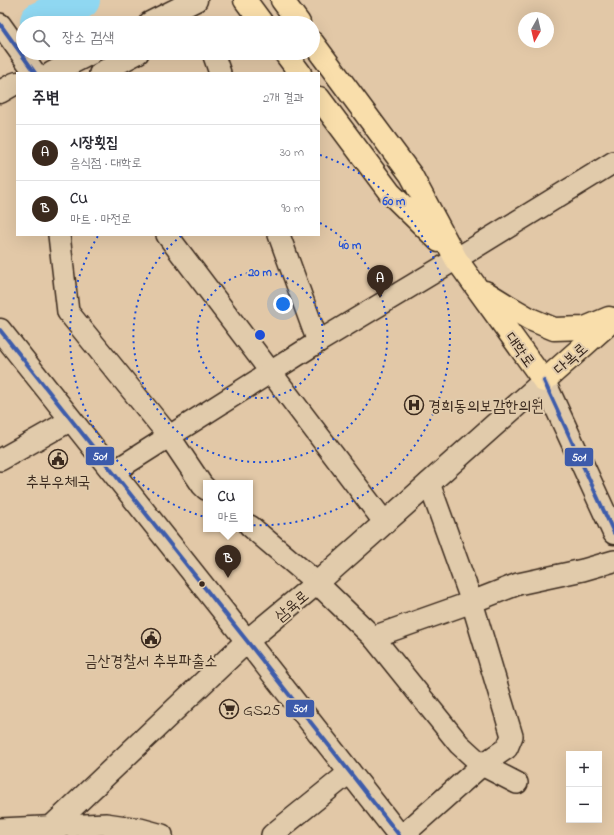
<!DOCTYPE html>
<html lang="ko">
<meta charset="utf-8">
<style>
:root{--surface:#fff;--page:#f7f7f7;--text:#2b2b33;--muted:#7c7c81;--line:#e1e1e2;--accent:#3b2a1e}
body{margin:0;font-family:"Indie Flower","Poor Story",sans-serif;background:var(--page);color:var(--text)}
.controls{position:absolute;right:12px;bottom:12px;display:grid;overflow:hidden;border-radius:0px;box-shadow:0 4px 16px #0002}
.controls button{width:36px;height:36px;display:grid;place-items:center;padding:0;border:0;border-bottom:1px solid var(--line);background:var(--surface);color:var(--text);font:20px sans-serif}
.compass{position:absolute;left:518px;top:12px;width:36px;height:36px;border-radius:50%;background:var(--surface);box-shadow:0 4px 16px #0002;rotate:188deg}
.you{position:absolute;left:283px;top:304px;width:14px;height:14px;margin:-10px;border:3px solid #fff;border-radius:50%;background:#1a73e8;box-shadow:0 0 0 6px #1a73e833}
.badge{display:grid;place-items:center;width:26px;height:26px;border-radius:50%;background:var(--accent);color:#fff;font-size:13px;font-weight:700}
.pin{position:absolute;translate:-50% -33px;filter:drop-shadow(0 1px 2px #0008)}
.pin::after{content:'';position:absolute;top:21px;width:14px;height:12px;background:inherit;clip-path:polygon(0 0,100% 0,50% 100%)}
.popup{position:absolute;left:203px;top:480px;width:50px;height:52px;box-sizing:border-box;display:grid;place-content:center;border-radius:0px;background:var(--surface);filter:drop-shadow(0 1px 3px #0005);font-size:13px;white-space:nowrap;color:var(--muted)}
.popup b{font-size:15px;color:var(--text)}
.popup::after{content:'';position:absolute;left:50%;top:100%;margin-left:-8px;border:8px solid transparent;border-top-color:var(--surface)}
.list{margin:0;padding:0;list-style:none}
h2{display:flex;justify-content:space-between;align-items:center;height:52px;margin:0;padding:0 16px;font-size:17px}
h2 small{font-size:13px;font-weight:400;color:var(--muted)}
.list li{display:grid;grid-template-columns:26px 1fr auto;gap:12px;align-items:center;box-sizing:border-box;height:56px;padding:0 16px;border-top:1px solid var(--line)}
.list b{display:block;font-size:15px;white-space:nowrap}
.list p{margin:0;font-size:13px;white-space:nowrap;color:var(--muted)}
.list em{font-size:13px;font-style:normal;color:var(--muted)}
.icon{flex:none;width:22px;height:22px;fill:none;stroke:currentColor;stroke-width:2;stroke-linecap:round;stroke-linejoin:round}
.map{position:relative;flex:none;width:614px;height:835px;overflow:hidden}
.search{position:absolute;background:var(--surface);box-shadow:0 4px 16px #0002;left:16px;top:16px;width:304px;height:44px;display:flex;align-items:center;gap:10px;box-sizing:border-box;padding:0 14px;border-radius:22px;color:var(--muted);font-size:15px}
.panel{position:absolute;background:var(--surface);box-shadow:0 4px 16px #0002;left:16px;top:72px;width:304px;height:164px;border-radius:0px}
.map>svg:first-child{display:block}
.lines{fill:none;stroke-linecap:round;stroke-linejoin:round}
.river{stroke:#8fd7f1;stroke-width:38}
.street-casing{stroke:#3b2a1e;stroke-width:24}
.secondary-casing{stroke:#3b2a1e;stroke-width:25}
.primary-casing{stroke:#3b2a1e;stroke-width:25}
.street{stroke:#e1cbab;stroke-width:21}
.secondary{stroke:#e1cbab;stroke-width:22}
.primary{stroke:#f9deab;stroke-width:22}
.bus-1-casing{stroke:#e1cbab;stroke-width:7}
.bus-1{stroke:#3d5bab;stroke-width:4}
.ring{fill:none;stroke:#1d4ed8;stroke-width:2;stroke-dasharray:2 4}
.bus-dot{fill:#3b2a1e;stroke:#e1cbab;stroke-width:1.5}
.labels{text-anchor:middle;stroke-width:4;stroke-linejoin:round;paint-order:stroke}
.street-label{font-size:16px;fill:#3b2a1e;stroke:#e1cbab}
.poi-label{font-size:16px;fill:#3b2a1e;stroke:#e1cbab;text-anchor:start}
.centre{fill:#1d4ed8;stroke:#e1cbab;stroke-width:2}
.ring-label{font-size:12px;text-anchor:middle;font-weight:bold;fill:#1d4ed8;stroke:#e1cbab;stroke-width:4;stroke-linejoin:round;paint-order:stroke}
.line-badge{stroke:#e1cbab;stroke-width:1.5}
.badge-label{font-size:11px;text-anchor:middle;font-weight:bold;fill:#fff}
</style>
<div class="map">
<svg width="614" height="835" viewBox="0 0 614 835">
<rect width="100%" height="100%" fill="#e2c8a7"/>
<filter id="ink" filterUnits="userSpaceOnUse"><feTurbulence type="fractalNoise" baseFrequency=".025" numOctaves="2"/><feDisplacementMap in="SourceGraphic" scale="8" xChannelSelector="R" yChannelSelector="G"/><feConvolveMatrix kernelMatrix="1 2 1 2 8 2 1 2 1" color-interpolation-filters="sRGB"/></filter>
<g filter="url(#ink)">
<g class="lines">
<polyline class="river" points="39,21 81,0"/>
<g class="street-casing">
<g id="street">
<polyline points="0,24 35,73"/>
<polyline points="213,53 220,73"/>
<polyline points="100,73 138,53"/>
<polyline points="59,235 68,312 169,436 202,485 206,489"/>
<polyline points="167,235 385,523"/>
<polyline points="279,235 318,342"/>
<polyline points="0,460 71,420"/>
<polyline points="113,472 318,342 456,259 614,162"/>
<polyline points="250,526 317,583 373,637 459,744 482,765 517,783"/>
<polyline points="373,637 472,602 518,584 583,570 614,561"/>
<polyline points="0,829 106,824 140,829 162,835"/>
<polyline points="272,835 350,772"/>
<polyline points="403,835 482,765 507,748 512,736 472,602 429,483"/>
</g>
</g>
<g class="secondary-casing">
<g id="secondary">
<polyline points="150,23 196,0"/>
<polyline points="52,73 91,53"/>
<polyline points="0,92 14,84 17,83"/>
<polyline points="0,330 247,641 399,835"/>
<polyline points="43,835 247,641 317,583 544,381 614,533"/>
</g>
</g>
<g class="primary-casing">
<g id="primary">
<polyline points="245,0 262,23"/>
<polyline points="282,0 299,23"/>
<polyline points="313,43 411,175 456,259 544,381 614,319"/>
<polyline points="285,53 300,73"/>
<polyline points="319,98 390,193 439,241"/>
<polyline points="485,292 506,305 530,319 554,329 585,328 609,318"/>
</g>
</g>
<use href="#street" class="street"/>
<use href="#secondary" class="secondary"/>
<use href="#primary" class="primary"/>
<g class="bus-1-casing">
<g id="bus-1">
<polyline points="0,24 35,73"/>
<polyline points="0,330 247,641 399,835"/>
<polyline points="544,381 614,533"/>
</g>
</g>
<use href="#bus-1" class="bus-1"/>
</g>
</g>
<g class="ring">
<circle cx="260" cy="335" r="63"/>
<path d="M320 223A127 127 0 1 1 181 236"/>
<path d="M320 155A190 190 0 1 1 98 236"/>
</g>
<defs>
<g id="hospital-ring" transform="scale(1)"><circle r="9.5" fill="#e1cbab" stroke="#3b2a1e" stroke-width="1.5"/><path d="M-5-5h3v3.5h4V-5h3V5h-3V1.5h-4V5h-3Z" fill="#3b2a1e"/></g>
<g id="civic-ring" transform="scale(1)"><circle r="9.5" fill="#e1cbab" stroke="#3b2a1e" stroke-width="1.5"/><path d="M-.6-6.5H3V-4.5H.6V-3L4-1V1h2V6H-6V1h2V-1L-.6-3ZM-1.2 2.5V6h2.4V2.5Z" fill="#3b2a1e"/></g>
<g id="supermarket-ring" transform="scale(1)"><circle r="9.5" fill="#e1cbab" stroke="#3b2a1e" stroke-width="1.5"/><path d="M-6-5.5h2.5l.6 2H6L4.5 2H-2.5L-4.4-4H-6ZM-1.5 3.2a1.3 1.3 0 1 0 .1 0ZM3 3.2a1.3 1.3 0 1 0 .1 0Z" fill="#3b2a1e"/></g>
</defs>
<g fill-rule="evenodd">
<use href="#hospital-ring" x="414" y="405"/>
<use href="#civic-ring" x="58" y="459"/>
<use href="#civic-ring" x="151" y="638"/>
<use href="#supermarket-ring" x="229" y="709"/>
</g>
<circle class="bus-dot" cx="202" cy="584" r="3.5"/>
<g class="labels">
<g class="street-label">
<text transform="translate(521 349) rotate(54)" y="6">대학로</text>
<text transform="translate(570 358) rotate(-41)" y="6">다복로</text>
<text transform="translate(291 605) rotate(-40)" y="6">삼육로</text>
</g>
<g class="poi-label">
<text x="428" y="411">경희동의보감한의원</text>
<text x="58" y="487" text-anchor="middle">추부우체국</text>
<text x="151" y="666" text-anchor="middle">금산경찰서 추부파출소</text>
<text x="243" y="715">GS25</text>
</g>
</g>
<circle cx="260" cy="335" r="6" class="centre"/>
<g class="ring-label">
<text x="394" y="205">60 m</text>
<text x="350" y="249">40 m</text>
<text x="260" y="276">20 m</text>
</g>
<g class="line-badge">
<rect x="85" y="446" width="30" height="20" rx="4" fill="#3d5bab"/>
<rect x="564" y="447" width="30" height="20" rx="4" fill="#3d5bab"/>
<rect x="285" y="699" width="30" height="19" rx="4" fill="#3d5bab"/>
</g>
<g class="badge-label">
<text x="100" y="460">501</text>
<text x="579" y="461">501</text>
<text x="300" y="712">501</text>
</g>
</svg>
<div class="controls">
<button>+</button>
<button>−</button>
</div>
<svg class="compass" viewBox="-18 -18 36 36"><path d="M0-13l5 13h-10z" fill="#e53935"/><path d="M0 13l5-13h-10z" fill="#7c7c81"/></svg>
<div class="you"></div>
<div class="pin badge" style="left:380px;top:298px">A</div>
<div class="pin badge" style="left:228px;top:578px">B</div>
<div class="popup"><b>CU</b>마트</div>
<div class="search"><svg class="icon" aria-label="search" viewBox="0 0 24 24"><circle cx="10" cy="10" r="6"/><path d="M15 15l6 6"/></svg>장소 검색</div>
<section class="panel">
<h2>주변<small>2개 결과</small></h2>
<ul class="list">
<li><span class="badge">A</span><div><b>시장횟집</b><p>음식점 · 대학로</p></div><em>30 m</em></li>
<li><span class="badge">B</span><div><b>CU</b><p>마트 · 마전로</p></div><em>90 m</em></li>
</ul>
</section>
</div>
